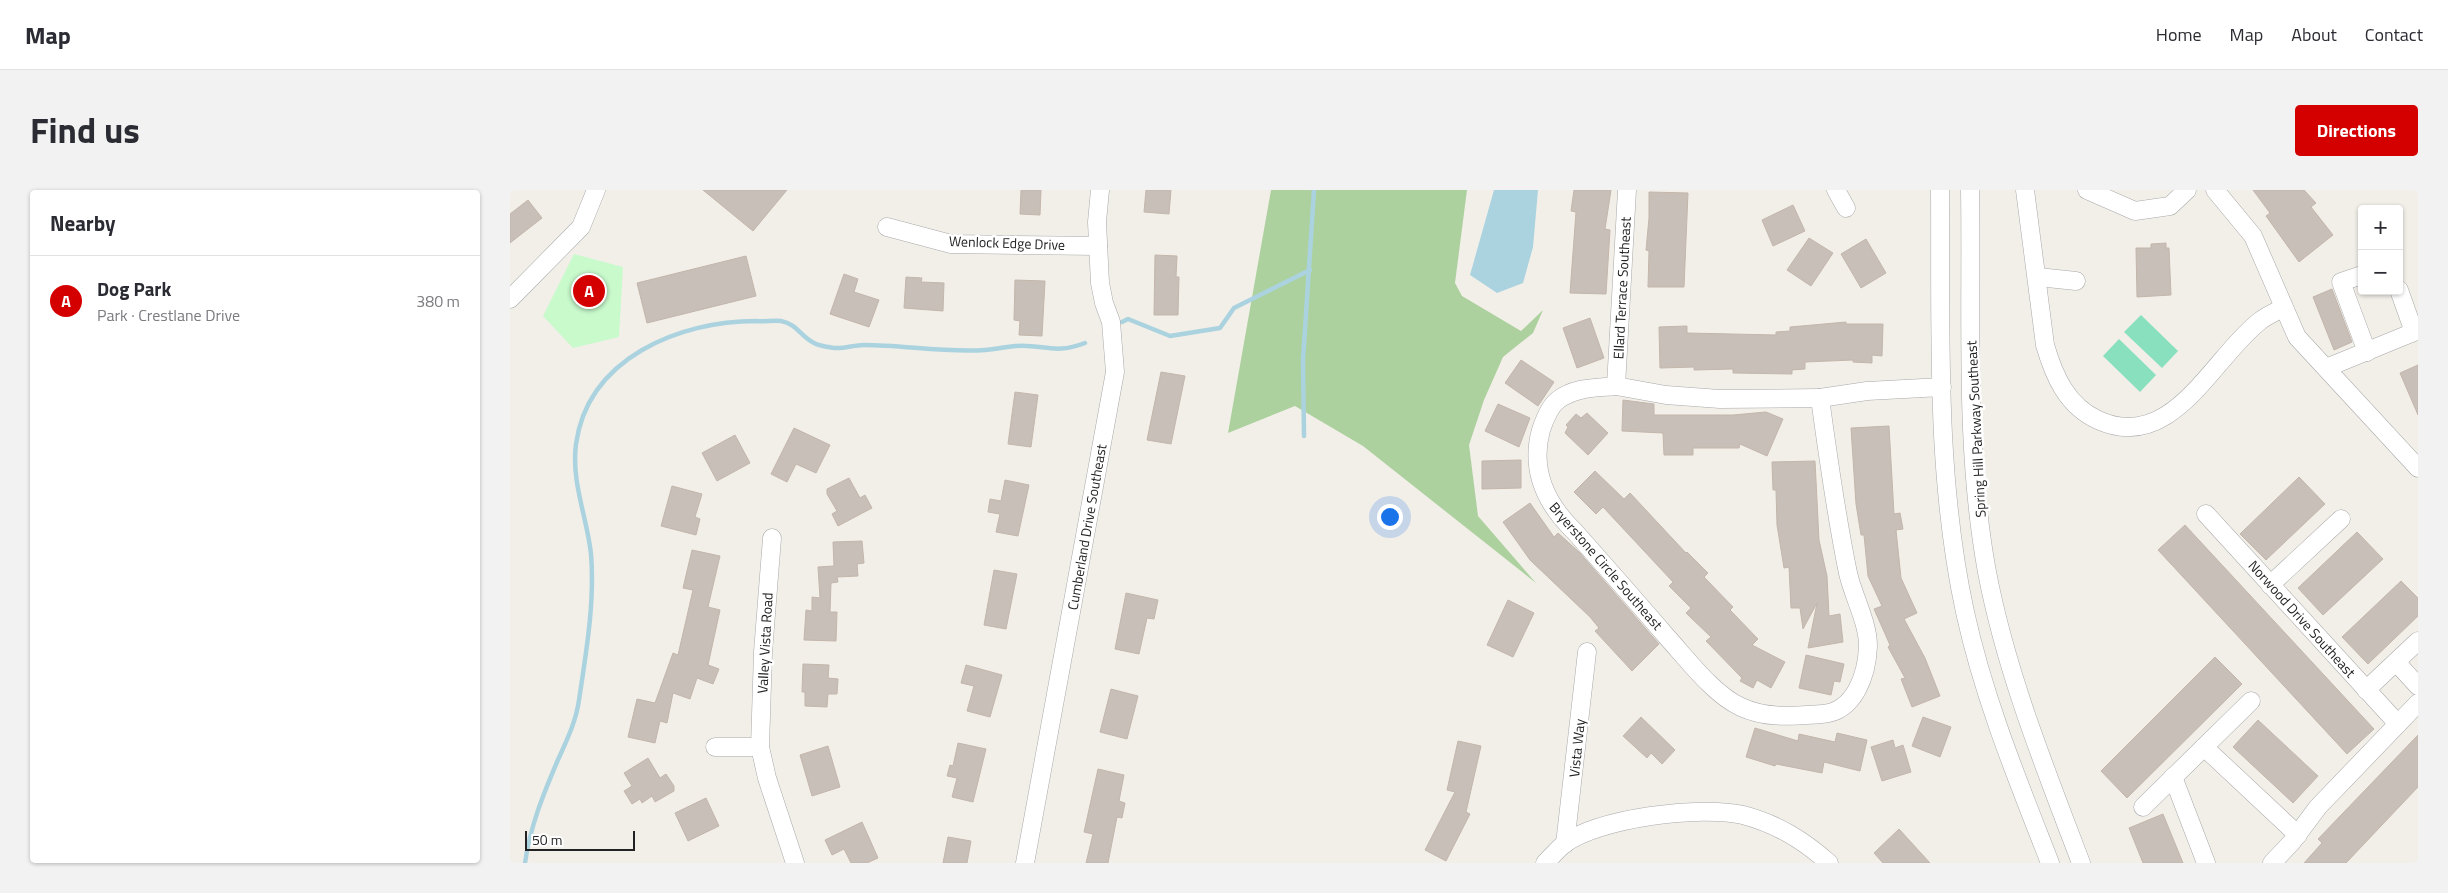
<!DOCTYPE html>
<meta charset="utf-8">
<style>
:root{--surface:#fff;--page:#f2f2f3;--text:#2b2b33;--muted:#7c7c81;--line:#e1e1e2;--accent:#d40000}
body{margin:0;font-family:"Titillium Web",sans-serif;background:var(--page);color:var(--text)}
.controls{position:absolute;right:15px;top:15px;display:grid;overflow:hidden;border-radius:5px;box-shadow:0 1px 4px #0004}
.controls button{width:45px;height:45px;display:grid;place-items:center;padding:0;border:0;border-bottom:1px solid var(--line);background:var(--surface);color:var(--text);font:25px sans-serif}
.scale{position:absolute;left:15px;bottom:12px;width:110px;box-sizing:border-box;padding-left:5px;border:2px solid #222;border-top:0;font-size:14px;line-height:18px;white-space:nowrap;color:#222;-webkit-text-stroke:4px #fff;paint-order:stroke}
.you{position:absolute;left:879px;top:326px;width:18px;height:18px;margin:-12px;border:4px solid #fff;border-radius:50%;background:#1a73e8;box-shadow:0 0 0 8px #1a73e833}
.badge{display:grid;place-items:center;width:32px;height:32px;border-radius:50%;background:var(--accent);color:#fff;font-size:16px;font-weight:700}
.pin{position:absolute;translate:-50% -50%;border:2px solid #fff;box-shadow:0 1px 5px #0006}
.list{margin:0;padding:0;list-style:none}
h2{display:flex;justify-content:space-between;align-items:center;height:65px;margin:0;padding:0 20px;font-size:21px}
h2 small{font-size:16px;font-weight:400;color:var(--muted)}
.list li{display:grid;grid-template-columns:32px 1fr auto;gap:15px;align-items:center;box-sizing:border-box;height:90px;padding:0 20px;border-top:1px solid var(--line)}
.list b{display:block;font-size:19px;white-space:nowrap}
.list p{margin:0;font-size:16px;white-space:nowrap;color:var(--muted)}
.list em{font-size:16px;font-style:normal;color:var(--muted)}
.map{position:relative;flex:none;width:1908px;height:673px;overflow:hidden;border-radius:5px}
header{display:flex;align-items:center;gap:30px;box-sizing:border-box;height:70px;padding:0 25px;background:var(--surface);border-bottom:1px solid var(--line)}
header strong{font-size:24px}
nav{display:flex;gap:28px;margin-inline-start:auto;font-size:18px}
.intro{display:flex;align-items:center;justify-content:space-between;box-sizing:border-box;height:120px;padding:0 30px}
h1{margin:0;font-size:35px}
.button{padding:12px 22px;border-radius:5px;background:var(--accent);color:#fff;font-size:18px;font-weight:700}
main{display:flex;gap:30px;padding:0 30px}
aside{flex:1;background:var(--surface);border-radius:5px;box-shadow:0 1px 4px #0004}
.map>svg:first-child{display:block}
.forest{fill:#add19e}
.park{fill:#c8facc}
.pitch{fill:#88e0be}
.water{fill:#aad3df}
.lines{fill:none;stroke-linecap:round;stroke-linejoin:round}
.stream{stroke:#aad3df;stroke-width:4.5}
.building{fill:#c7bfb8;stroke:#c4b6ab}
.minor-casing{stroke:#a9a9a9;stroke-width:19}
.minor{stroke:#fff;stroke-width:18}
.labels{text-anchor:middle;stroke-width:5;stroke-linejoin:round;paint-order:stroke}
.street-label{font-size:14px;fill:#222;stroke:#fff}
</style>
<header>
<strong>Map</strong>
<nav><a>Home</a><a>Map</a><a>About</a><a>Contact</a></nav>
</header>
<div class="intro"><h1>Find us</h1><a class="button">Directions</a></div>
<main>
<aside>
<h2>Nearby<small></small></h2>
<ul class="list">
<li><span class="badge">A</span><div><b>Dog Park</b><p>Park · Crestlane Drive</p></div><em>380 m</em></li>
</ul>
</aside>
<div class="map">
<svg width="1908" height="673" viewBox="0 0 1908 673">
<rect width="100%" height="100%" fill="#f2efe9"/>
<polygon class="forest" points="761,0 957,0 945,93 952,106 1011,141 1033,120 1023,143 993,167 974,210 959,255 968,326 1026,393 853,256 785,216 718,243"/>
<polygon class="park" points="64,64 113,77 109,147 63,158 33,126"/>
<g class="pitch">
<polygon points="1631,125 1668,161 1652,178 1614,142"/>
<polygon points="1609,149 1646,185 1630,202 1593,166"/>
</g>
<polygon class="water" points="984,0 1028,0 1023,57 1013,93 987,103 960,85"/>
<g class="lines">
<g class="stream">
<polyline points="612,132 618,129 660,146 710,138 724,118 800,80"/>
<polyline points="794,246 793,170 804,0"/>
<path d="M15 673C20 637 33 605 47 572 56 552 66 532 69 510 76 463 85 412 81 364 77 327 61 292 66 254 78 168 169 131 246 131 254 132 263 130 271 131 287 134 291 147 304 153 309 156 318 157 324 158 334 159 344 155 354 155 394 155 435 163 475 160 486 159 495 157 506 156 534 154 544 165 575 153"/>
</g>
</g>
<g class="building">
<polygon points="193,0 277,0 243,41"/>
<polygon points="511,0 531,0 530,25 510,24"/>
<polygon points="636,0 661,0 659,24 634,22"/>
<polygon points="1064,0 1101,0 1095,39 1100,40 1096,104 1060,103 1066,22 1061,21"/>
<polygon points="1743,0 1794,0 1806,13 1801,17 1823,45 1789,72 1756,26 1760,23"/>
<polygon points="1139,2 1178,3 1174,97 1138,97 1139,61 1136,60 1139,28"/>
<polygon points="18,10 32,28 0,53 0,24"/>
<polygon points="1283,15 1295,41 1263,56 1252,30"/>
<polygon points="1299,48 1323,63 1301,96 1277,80"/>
<polygon points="1356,49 1376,83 1351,98 1331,64"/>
<polygon points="1656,53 1656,58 1659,58 1661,105 1627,107 1626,58 1641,58 1641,54"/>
<polygon points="645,65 667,66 666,87 669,87 668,125 644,125"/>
<polygon points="236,66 246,106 137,133 127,93"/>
<polygon points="334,84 348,89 344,102 369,110 359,137 320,124"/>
<polygon points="396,87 412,88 411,92 434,93 433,121 394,118"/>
<polygon points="505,90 535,91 532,146 509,145 510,131 504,130"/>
<polygon points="1822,99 1842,152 1824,160 1803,107"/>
<polygon points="1080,128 1094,168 1067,178 1053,138"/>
<polygon points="1336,132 1336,134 1373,134 1372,166 1362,165 1362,173 1343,172 1343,170 1295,172 1295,179 1282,180 1282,184 1223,183 1223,179 1184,180 1184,177 1150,178 1149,137 1177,136 1177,143 1266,145 1266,142 1280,141 1280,137"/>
<polygon points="1011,170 1044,192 1028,216 995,193"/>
<polygon points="1908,175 1908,225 1890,183"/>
<polygon points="651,182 675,186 661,254 637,250"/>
<polygon points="505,202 528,205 521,257 498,254"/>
<polygon points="1113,210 1144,214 1144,225 1223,225 1256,222 1273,229 1257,266 1230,254 1229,258 1183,258 1183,265 1154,265 1153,243 1112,241"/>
<polygon points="988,214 1020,228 1009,257 975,241"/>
<polygon points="1077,223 1098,243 1078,265 1055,243 1058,237 1056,235 1066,224 1071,228"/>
<polygon points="1379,236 1384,324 1390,323 1393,339 1386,340 1391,388 1407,423 1394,429 1415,468 1430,506 1402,517 1391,489 1395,488 1378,457 1380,455 1364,419 1372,416 1358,386 1354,345 1351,345 1346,314 1341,238"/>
<polygon points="284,238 320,255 306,283 286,274 277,292 261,284"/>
<polygon points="225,245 240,273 207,291 192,263"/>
<polygon points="1011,270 1011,298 972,299 972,271"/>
<polygon points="1305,271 1309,350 1317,386 1319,426 1330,424 1333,452 1298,458 1307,413 1293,439 1290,418 1281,418 1279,377 1274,378 1267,335 1266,300 1263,300 1262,272"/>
<polygon points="1085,281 1114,309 1120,303 1176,363 1177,362 1198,383 1194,387 1223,417 1220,420 1248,449 1242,455 1275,472 1261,498 1247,490 1243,498 1230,491 1232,488 1196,451 1201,447 1176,423 1181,418 1159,396 1163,392 1093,317 1086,324 1064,302"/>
<polygon points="1789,287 1815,314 1756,370 1730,344"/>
<polygon points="339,288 350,308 355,305 362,318 328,336 322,324 327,321 317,304 317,299"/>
<polygon points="495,290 519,295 508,346 486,342 490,324 478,322 480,309 491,311"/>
<polygon points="162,296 192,304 185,327 190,329 186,345 151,336"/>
<polygon points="1020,313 1044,347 1048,343 1069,362 1149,454 1122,481 1085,441 1089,438 1080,427 1020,370 993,332"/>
<polygon points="1675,335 1864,539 1837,564 1648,360"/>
<polygon points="1847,342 1873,369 1813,425 1788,398"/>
<polygon points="352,351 354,373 347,374 348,386 327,387 328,392 321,393 320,422 327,422 326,451 294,450 296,420 302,421 302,407 310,408 308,377 324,376 323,352"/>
<polygon points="182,360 210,366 198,417 210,420 198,475 209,479 203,494 187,488 180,509 163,503 157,533 150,531 145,553 118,547 127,509 145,513 163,463 168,465 183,400 173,398"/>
<polygon points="484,380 507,384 496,439 474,435"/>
<polygon points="1891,391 1908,408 1908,426 1858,474 1832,447"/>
<polygon points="616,403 648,410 644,429 637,428 629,464 605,459"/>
<polygon points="998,410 1024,423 1003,467 977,455"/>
<polygon points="1296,465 1334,474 1330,492 1324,491 1321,505 1289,498"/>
<polygon points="1705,467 1732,494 1617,608 1591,581"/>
<polygon points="293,474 319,475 318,488 328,489 327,504 318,504 317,517 295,516 295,502 292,502"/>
<polygon points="456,475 492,485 480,527 457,521 464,496 451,493"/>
<polygon points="601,499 628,506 617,549 590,542"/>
<polygon points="1131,527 1165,560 1152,574 1141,563 1137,568 1113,546"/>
<polygon points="1413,527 1441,537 1430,567 1402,556"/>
<polygon points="1748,530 1808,586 1783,613 1723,557"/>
<polygon points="1245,538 1288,551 1289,544 1325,552 1327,543 1357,550 1350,581 1314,572 1312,583 1266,574 1265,576 1236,567"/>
<polygon points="1908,545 1908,597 1836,673 1794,673 1812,653 1808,649"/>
<polygon points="1383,550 1385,558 1393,555 1401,582 1372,591 1361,557"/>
<polygon points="948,551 971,556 956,622 960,624 936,671 915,660 945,602 937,600"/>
<polygon points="448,553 476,559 463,612 442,607 447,588 437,586 440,575 443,576"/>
<polygon points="318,556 330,597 302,606 290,565"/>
<polygon points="138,568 150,588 156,584 164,596 164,601 145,612 142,606 132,613 130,609 122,614 114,601 122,596 114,583"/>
<polygon points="588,579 614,585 609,611 615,613 612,628 607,627 598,673 576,673 583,644 574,642"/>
<polygon points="196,608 209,636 178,651 165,623"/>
<polygon points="1653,624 1673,673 1633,673 1619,638"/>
<polygon points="352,632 368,668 357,673 341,673 334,659 322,665 315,650"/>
<polygon points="1389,639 1420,673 1373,673 1364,663"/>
<polygon points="438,647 461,651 457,673 433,673"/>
</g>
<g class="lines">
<g class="minor-casing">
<g id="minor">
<polyline points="1326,0 1336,18"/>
<path d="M1430 0C1431 141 1425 284 1455 422 1474 509 1508 591 1540 673"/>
<path d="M1460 0C1462 126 1454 257 1477 382 1496 482 1535 578 1571 673"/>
<path d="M1515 0 1535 155C1544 186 1557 216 1588 230 1662 264 1702 168 1750 131 1756 126 1765 122 1773 118"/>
<polyline points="1577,0 1625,21 1660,16 1677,0"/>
<polyline points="1705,0 1743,46 1787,147 1908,278"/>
<polyline points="377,37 441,54 588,56"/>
<polyline points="1852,85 1831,92 1857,162"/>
<polyline points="1528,87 1566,91"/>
<polyline points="0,109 71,37 86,0"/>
<polyline points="1816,178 1904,142 1889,100"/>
<path d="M1106 196 1156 205 1210 209 1310 208C1318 267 1326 325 1338 383 1343 406 1358 432 1358 456 1357 484 1345 522 1312 524 1283 526 1257 529 1231 517 1204 505 1177 469 1157 447 1127 412 1096 377 1065 342 1036 314 1020 280 1031 240 1034 231 1040 216 1048 210 1065 197 1086 198 1106 196Z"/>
<polyline points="1106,196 1117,0"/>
<polyline points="1310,208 1357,201 1432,197"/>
<polyline points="1696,324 1888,534"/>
<polyline points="262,348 253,462 250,557 257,588 285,673"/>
<polyline points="1760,395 1831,329"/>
<polyline points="1886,472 1908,496"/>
<polyline points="1856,500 1908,451"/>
<polyline points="205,557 250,557"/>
<polyline points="1694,557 1788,645"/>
<polyline points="1663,587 1696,673"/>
<polyline points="1633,617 1741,511"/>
<polyline points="1055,654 1077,462"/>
<polyline points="515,673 605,182 601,132 594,113 590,93 587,32 590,0"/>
<path d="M1035 673C1041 667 1047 660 1054 654 1089 628 1191 615 1233 625 1267 634 1293 650 1319 673"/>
<polyline points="1762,673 1781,653 1808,617 1908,513"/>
</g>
</g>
<use href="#minor" class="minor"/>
</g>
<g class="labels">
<g class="street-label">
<text transform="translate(497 53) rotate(2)" y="5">Wenlock Edge Drive</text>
<text transform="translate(1112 98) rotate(-87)" y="5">Ellard Terrace Southeast</text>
<text transform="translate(1466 239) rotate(-93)" y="5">Spring Hill Parkway Southeast</text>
<text transform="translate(577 337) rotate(-80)" y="5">Cumberland Drive Southeast</text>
<text transform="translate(1096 376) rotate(49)" y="5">Bryerstone Circle Southeast</text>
<text transform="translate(1792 429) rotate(48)" y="5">Norwood Drive Southeast</text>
<text transform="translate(255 453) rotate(-87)" y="5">Valley Vista Road</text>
<text transform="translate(1067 558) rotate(-84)" y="5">Vista Way</text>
</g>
</g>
</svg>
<div class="controls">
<button>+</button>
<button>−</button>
</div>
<div class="scale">50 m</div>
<div class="you"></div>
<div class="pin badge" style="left:79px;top:101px">A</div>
</div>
</main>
